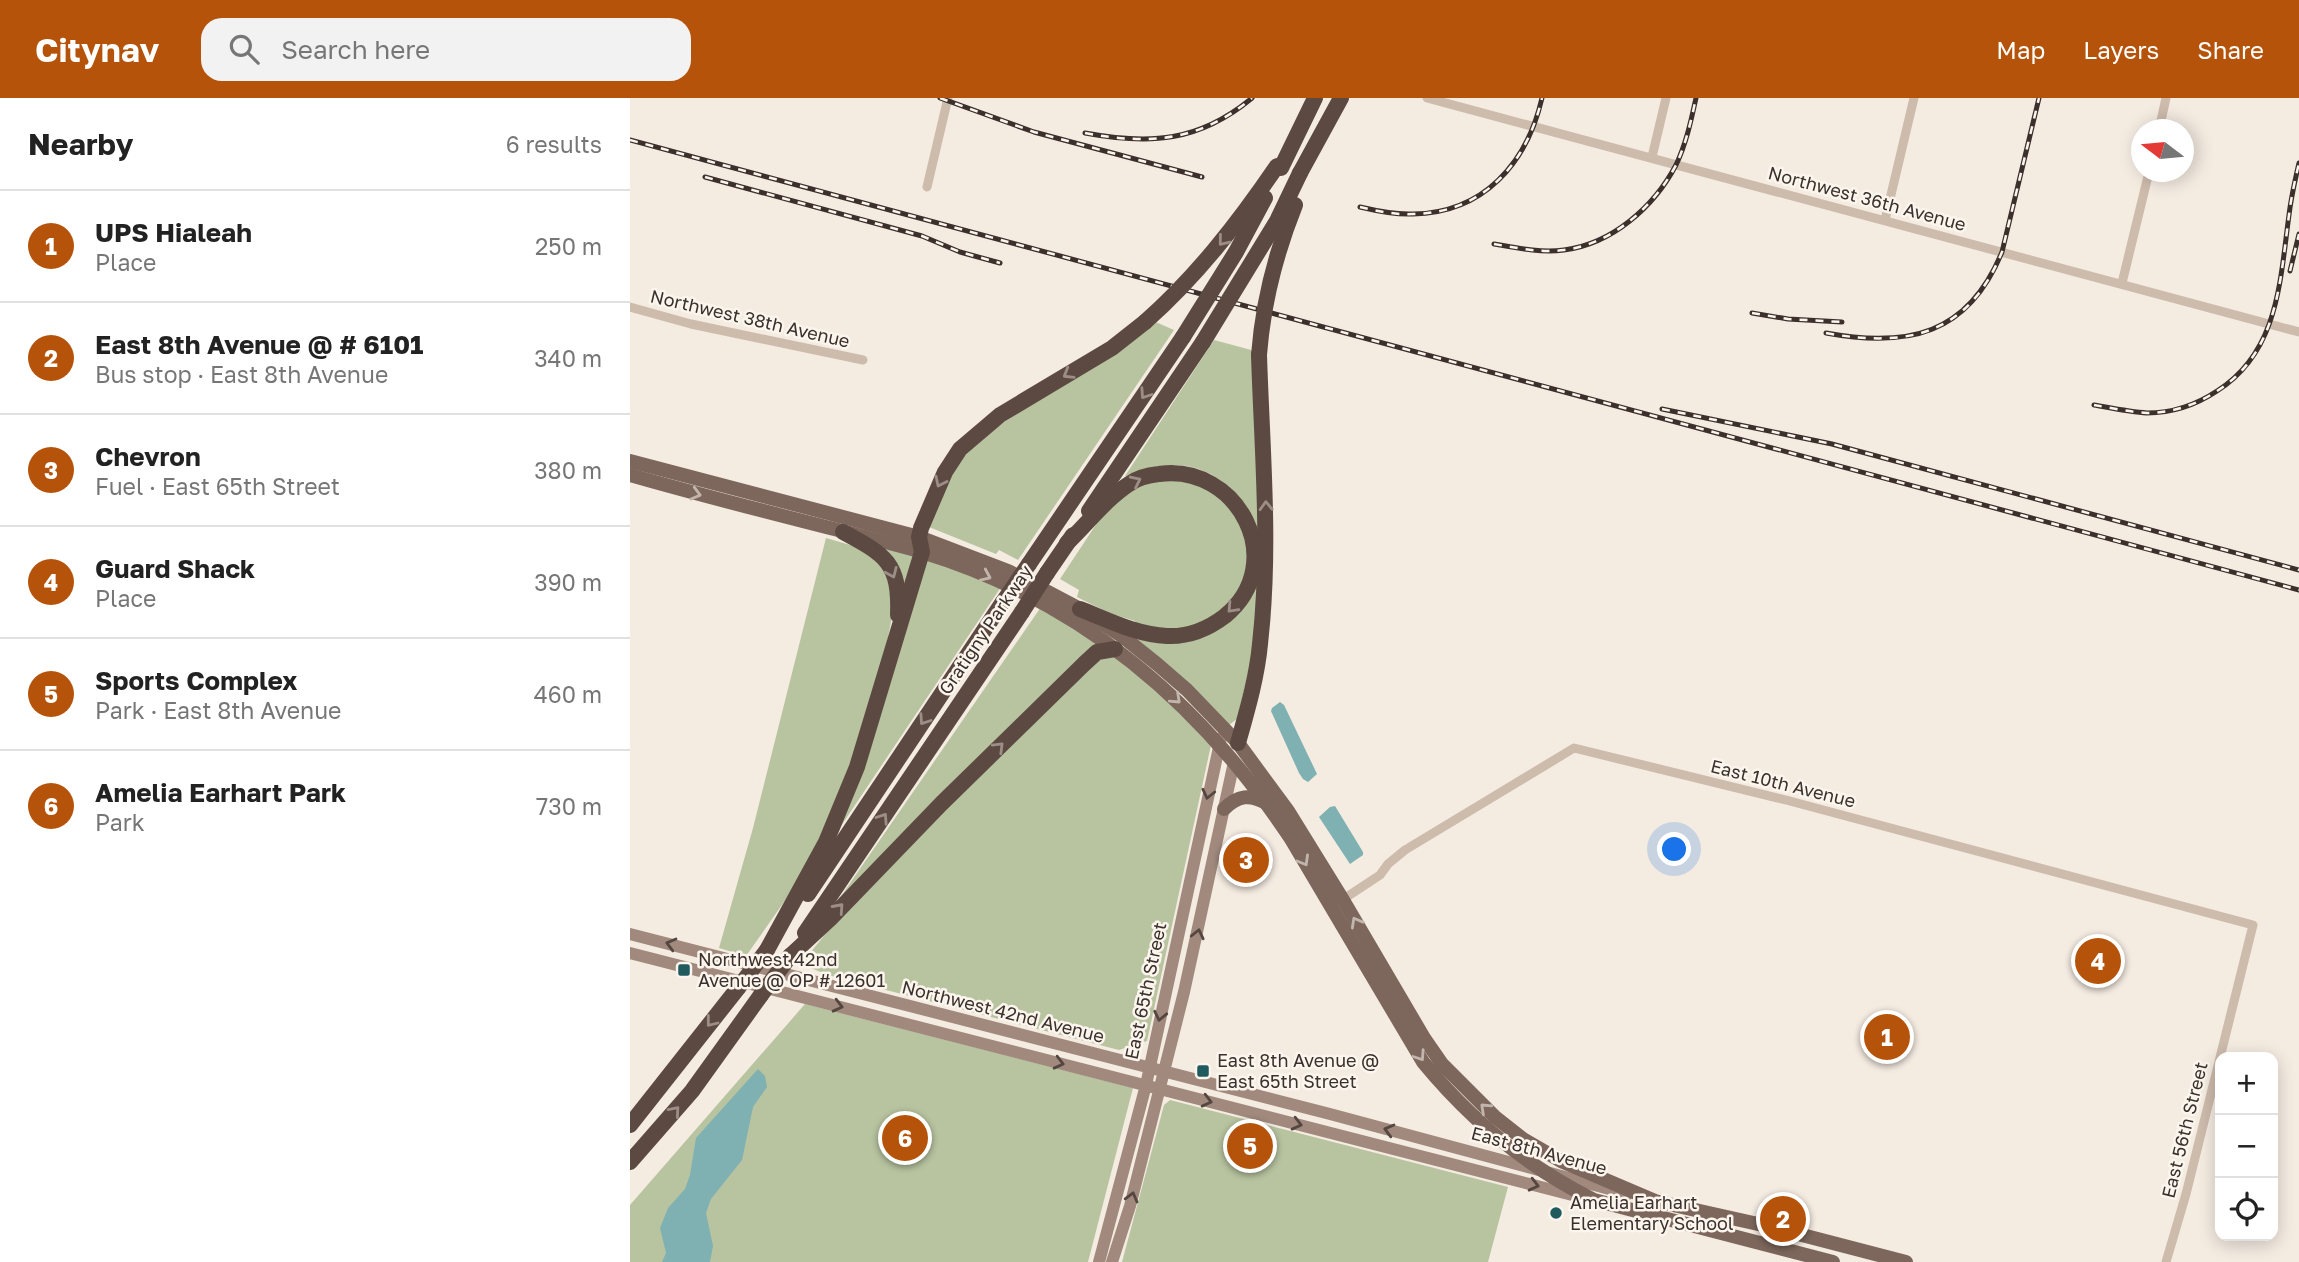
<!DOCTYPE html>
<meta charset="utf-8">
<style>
:root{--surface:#fff;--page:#f2f2f2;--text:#222;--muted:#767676;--line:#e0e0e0;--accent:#b45309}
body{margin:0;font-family:"Golos Text",sans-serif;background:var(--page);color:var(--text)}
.controls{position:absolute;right:21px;bottom:21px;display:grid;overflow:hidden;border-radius:14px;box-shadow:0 4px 18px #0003}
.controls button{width:63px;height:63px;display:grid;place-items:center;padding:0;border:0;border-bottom:2px solid var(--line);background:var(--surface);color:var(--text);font:35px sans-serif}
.compass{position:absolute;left:1501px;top:21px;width:63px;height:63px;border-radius:50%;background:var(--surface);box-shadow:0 4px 18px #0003;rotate:286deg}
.you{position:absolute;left:1045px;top:752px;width:24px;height:24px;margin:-18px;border:5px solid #fff;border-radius:50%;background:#1a73e8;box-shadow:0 0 0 10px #1a73e833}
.badge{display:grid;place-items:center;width:46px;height:46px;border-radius:50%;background:var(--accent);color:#fff;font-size:23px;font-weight:700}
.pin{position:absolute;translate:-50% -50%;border:4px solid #fff;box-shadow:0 2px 7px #0006}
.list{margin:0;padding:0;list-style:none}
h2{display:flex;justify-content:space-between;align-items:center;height:91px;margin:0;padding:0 28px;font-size:30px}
h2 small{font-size:23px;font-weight:400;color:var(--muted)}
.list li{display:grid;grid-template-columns:46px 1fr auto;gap:21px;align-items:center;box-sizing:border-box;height:112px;padding:0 28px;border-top:2px solid var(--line)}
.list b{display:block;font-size:26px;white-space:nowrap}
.list p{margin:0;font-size:23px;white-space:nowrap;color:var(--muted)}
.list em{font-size:23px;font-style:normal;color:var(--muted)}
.icon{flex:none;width:38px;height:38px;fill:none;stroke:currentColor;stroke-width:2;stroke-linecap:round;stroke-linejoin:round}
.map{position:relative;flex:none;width:1669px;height:1164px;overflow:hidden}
header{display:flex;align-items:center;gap:42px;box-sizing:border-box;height:98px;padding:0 35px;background:var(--accent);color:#fff}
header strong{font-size:33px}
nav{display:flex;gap:38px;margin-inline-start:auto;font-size:24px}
.search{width:490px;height:63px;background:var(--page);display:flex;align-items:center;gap:18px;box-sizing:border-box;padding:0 24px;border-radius:21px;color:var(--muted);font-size:26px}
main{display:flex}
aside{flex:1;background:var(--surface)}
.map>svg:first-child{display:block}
.green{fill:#b8c4a0}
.water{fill:#7fb0b2}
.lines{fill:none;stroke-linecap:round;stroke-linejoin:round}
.street{stroke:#cdbbac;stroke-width:9}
.secondary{stroke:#a18a7d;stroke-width:12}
.primary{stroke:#7d675c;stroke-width:14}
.highway{stroke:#5c4a42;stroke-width:16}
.rail-casing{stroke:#3b302b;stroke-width:5}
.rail{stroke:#fbf5ee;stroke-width:2.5;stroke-dasharray:8;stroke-linecap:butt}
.highway-bridge{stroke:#5c4a42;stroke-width:16}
.oneway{stroke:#9c8e87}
.oneway2{stroke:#c2b5ac}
.oneway3{stroke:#544640}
.poi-dot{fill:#1f5a5e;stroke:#fbf5ee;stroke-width:2.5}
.labels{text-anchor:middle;stroke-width:5;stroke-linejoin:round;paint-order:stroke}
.street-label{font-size:18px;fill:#3b302b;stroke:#fbf5ee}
.poi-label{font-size:18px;fill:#3b302b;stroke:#fbf5ee;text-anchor:start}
</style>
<header>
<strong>Citynav</strong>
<div class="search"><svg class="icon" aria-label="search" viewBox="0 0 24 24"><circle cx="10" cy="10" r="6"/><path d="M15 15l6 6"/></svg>Search here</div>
<nav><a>Map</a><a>Layers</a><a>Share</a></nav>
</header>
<main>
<aside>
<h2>Nearby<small>6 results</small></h2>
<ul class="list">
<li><span class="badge">1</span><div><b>UPS Hialeah</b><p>Place</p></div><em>250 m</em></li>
<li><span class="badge">2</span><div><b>East 8th Avenue @ # 6101</b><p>Bus stop · East 8th Avenue</p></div><em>340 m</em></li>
<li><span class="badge">3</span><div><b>Chevron</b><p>Fuel · East 65th Street</p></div><em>380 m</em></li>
<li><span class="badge">4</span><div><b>Guard Shack</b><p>Place</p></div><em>390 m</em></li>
<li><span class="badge">5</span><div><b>Sports Complex</b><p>Park · East 8th Avenue</p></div><em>460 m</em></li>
<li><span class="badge">6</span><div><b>Amelia Earhart Park</b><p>Park</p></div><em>730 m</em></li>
</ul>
</aside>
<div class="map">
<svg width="1669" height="1164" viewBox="0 0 1669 1164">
<rect width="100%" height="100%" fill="#f4ebe1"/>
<g class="green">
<polygon points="521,222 544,232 388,462 369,452 366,456 299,429 319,378 337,354 353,338 415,297"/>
<path d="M584 242 625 253 630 438C614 396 581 361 531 368 519 369 506 378 495 378Z"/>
<polygon points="534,380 578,387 609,419 619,461 615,484 591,516 551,533 506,529 505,523 479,515 447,499 449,492 430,481 473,416 504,389"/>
<polygon points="196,440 234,451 256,470 265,504 252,569 221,668 195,733 161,794 116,858 89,850 123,730"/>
<polygon points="249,450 283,456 274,492"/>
<polygon points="297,462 371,489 203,740"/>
<polygon points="630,479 624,552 607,621 599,627 493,532 562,539"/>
<polygon points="411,509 470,546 207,804"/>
<polygon points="484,557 522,585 581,647 517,943 489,952 198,877 171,866 214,813 458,565"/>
<polygon points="175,906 503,990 458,1164 0,1164 0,1107"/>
<polygon points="540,1002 878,1089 858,1164 492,1164 534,1007"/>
</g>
<g class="water">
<polygon points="650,604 654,607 687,676 678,684 673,681 669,675 641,613 642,610"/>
<polygon points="705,708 733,754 733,757 720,766 689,719 700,709"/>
<polygon points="128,971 135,978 137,989 123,1009 112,1062 81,1101 76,1115 83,1148 80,1164 32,1164 36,1155 30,1130 38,1110 55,1091 60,1077 66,1040"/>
</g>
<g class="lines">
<g class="street">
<polyline points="797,0 1669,234"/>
<polyline points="1529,32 1536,0"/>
<polyline points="1022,59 1036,0"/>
<polyline points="297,89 318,0"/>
<polyline points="1255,122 1284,0"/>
<polyline points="1492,185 1519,74"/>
<polyline points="0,209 61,226 233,262"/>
<polyline points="709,804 750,777 758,766 775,752 944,650 1156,702 1623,827 1556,1096 1536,1164"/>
</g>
<g class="secondary">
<polyline points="0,836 700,1016 998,1096"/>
<polyline points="0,855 950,1099"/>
<polyline points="469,1164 516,987 591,640"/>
<polyline points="482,1164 500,1108 554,894 604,664"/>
</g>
<g class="primary">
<polyline points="0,363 289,439 378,473 450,511 492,538 527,566 557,592 608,645 658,713 713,802 794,940 812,966 865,1019 893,1041 931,1063 1025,1103 1137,1128 1276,1164"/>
<path d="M0 377C66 396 133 413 200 430 231 438 262 445 292 454 450 502 571 605 661 741L793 964C840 1021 897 1069 964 1102L1203 1164"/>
<path d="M594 711C608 697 620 696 636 705"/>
</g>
<g class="highway">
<polyline points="651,70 685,0"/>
<polyline points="670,75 711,0"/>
<polyline points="459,413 573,244"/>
<path d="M213 434C256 457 270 465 268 517"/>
<path d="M437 445C457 426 476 401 499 386 507 380 519 377 529 376 608 365 660 465 595 518 578 531 559 539 537 538 507 537 478 522 450 511"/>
<polyline points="399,466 553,239"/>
<polyline points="417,475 443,437"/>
<path d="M608 645C617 613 627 579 630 546 641 449 632 353 629 257"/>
<polyline points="178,796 373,504"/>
<polyline points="175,835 392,514"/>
<polyline points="137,852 196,744 227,669 292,454 289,439 291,430 315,374 330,351 370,317 482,250 515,224"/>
<polyline points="160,858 200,821 311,706 454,566 467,554 485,551"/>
<polyline points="0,1027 108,890"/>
<polyline points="0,1064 62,993 131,897"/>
</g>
<g class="rail-casing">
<g id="rail">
<polyline points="310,0 404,34 572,79"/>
<path d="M455 35C520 47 569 44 622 0"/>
<polyline points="0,42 1669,492"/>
<polyline points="75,79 292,138 330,154 370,165"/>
<path d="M730 109C747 113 765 117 783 116 854 115 897 65 912 0"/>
<path d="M864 146C887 150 910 155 934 152 982 146 1024 109 1046 67 1056 46 1061 23 1066 0"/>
<polyline points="1660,173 1669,136"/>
<polyline points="1122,215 1158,221 1212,224"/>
<path d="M1196 235C1278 250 1338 237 1372 154L1409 0"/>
<path d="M1464 307C1481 310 1500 314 1517 315 1542 315 1566 307 1587 293 1649 254 1650 182 1659 117 1661 100 1665 82 1669 65"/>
<polyline points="1032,311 1202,346 1669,472"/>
</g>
</g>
<use href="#rail" class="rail"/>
<g class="highway-bridge">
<path d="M515 224C567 178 608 125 647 68"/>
<polyline points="553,239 606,154 635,100"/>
<polyline points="573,244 647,123 670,75"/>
<path d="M629 257C633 204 645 157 665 107"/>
<polyline points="373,504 399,466"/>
<polyline points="392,514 417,475"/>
<polyline points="108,890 137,852"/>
<polyline points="131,897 160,858"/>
</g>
</g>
<defs><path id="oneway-chevron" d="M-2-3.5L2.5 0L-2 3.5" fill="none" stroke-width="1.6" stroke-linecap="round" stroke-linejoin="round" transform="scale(1.75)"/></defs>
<g class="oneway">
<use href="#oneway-chevron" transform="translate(593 143) rotate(129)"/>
<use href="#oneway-chevron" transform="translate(438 276) rotate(149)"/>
<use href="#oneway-chevron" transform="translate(515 296) rotate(124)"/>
<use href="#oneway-chevron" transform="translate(506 383) rotate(-26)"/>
<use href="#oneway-chevron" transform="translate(310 384) rotate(116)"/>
<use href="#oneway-chevron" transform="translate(636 408) rotate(-92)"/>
<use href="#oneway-chevron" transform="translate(262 475) rotate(66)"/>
<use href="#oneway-chevron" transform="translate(602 510) rotate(133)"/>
<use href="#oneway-chevron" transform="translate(294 622) rotate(124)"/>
<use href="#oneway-chevron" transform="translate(369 649) rotate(-45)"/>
<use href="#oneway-chevron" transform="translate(253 720) rotate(-56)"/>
<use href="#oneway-chevron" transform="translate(209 810) rotate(-48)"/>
<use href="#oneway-chevron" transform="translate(81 924) rotate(128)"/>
<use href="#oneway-chevron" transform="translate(45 1013) rotate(-49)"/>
</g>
<g class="oneway2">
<use href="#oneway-chevron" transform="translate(66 396) rotate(15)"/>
<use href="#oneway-chevron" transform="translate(356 478) rotate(24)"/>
<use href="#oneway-chevron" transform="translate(546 601) rotate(43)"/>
<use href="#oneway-chevron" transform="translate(674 763) rotate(60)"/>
<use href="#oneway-chevron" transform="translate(726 824) rotate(-119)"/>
<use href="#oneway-chevron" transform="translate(790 958) rotate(56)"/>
<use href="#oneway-chevron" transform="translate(855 1010) rotate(-137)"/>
</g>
<g class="oneway3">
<use href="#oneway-chevron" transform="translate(578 696) rotate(103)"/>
<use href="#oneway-chevron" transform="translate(568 836) rotate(-77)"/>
<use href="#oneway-chevron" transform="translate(41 846) rotate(-165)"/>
<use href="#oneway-chevron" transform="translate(208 908) rotate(14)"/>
<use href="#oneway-chevron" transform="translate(530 918) rotate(102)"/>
<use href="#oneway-chevron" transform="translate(429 965) rotate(14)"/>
<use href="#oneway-chevron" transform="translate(577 1003) rotate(14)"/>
<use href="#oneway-chevron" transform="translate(667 1026) rotate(14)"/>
<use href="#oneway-chevron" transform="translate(759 1032) rotate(-165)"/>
<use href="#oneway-chevron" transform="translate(904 1087) rotate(14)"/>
<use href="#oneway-chevron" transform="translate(502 1099) rotate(-75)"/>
</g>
<g class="poi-dot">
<rect x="47" y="865" width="14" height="14" rx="3.5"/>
<rect x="566" y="966" width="14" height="14" rx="3.5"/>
<circle cx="926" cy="1115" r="7"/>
</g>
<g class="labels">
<g class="street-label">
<text transform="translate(1237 101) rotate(15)" y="6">Northwest 36th Avenue</text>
<text transform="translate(120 221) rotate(13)" y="6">Northwest 38th Avenue</text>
<text transform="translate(356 532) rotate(-56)" y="6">Gratigny Parkway</text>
<text transform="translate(1153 686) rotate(14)" y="6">East 10th Avenue</text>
<text transform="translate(516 893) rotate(-78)" y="6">East 65th Street</text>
<text transform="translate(373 914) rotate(14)" y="6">Northwest 42nd Avenue</text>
<text transform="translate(1555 1032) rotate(-76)" y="6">East 56th Street</text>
<text transform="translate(909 1053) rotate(15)" y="6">East 8th Avenue</text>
</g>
<g class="poi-label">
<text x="68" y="868">Northwest 42nd<tspan x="68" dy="21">Avenue @ OP # 12601</tspan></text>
<text x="587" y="969">East 8th Avenue @<tspan x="587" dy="21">East 65th Street</tspan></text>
<text x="940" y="1111">Amelia Earhart<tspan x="940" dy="21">Elementary School</tspan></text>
</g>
</g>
</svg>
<div class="controls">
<button>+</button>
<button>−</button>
<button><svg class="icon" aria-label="locate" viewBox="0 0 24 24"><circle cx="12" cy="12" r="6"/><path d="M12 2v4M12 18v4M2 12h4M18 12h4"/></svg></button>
</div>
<svg class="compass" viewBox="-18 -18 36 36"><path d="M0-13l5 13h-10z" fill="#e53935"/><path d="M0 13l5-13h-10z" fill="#767676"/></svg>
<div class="you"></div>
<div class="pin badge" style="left:1257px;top:939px">1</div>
<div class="pin badge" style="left:1153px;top:1121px">2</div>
<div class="pin badge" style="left:616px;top:762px">3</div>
<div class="pin badge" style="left:1468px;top:863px">4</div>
<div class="pin badge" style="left:620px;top:1048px">5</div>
<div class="pin badge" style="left:275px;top:1040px">6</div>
</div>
</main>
